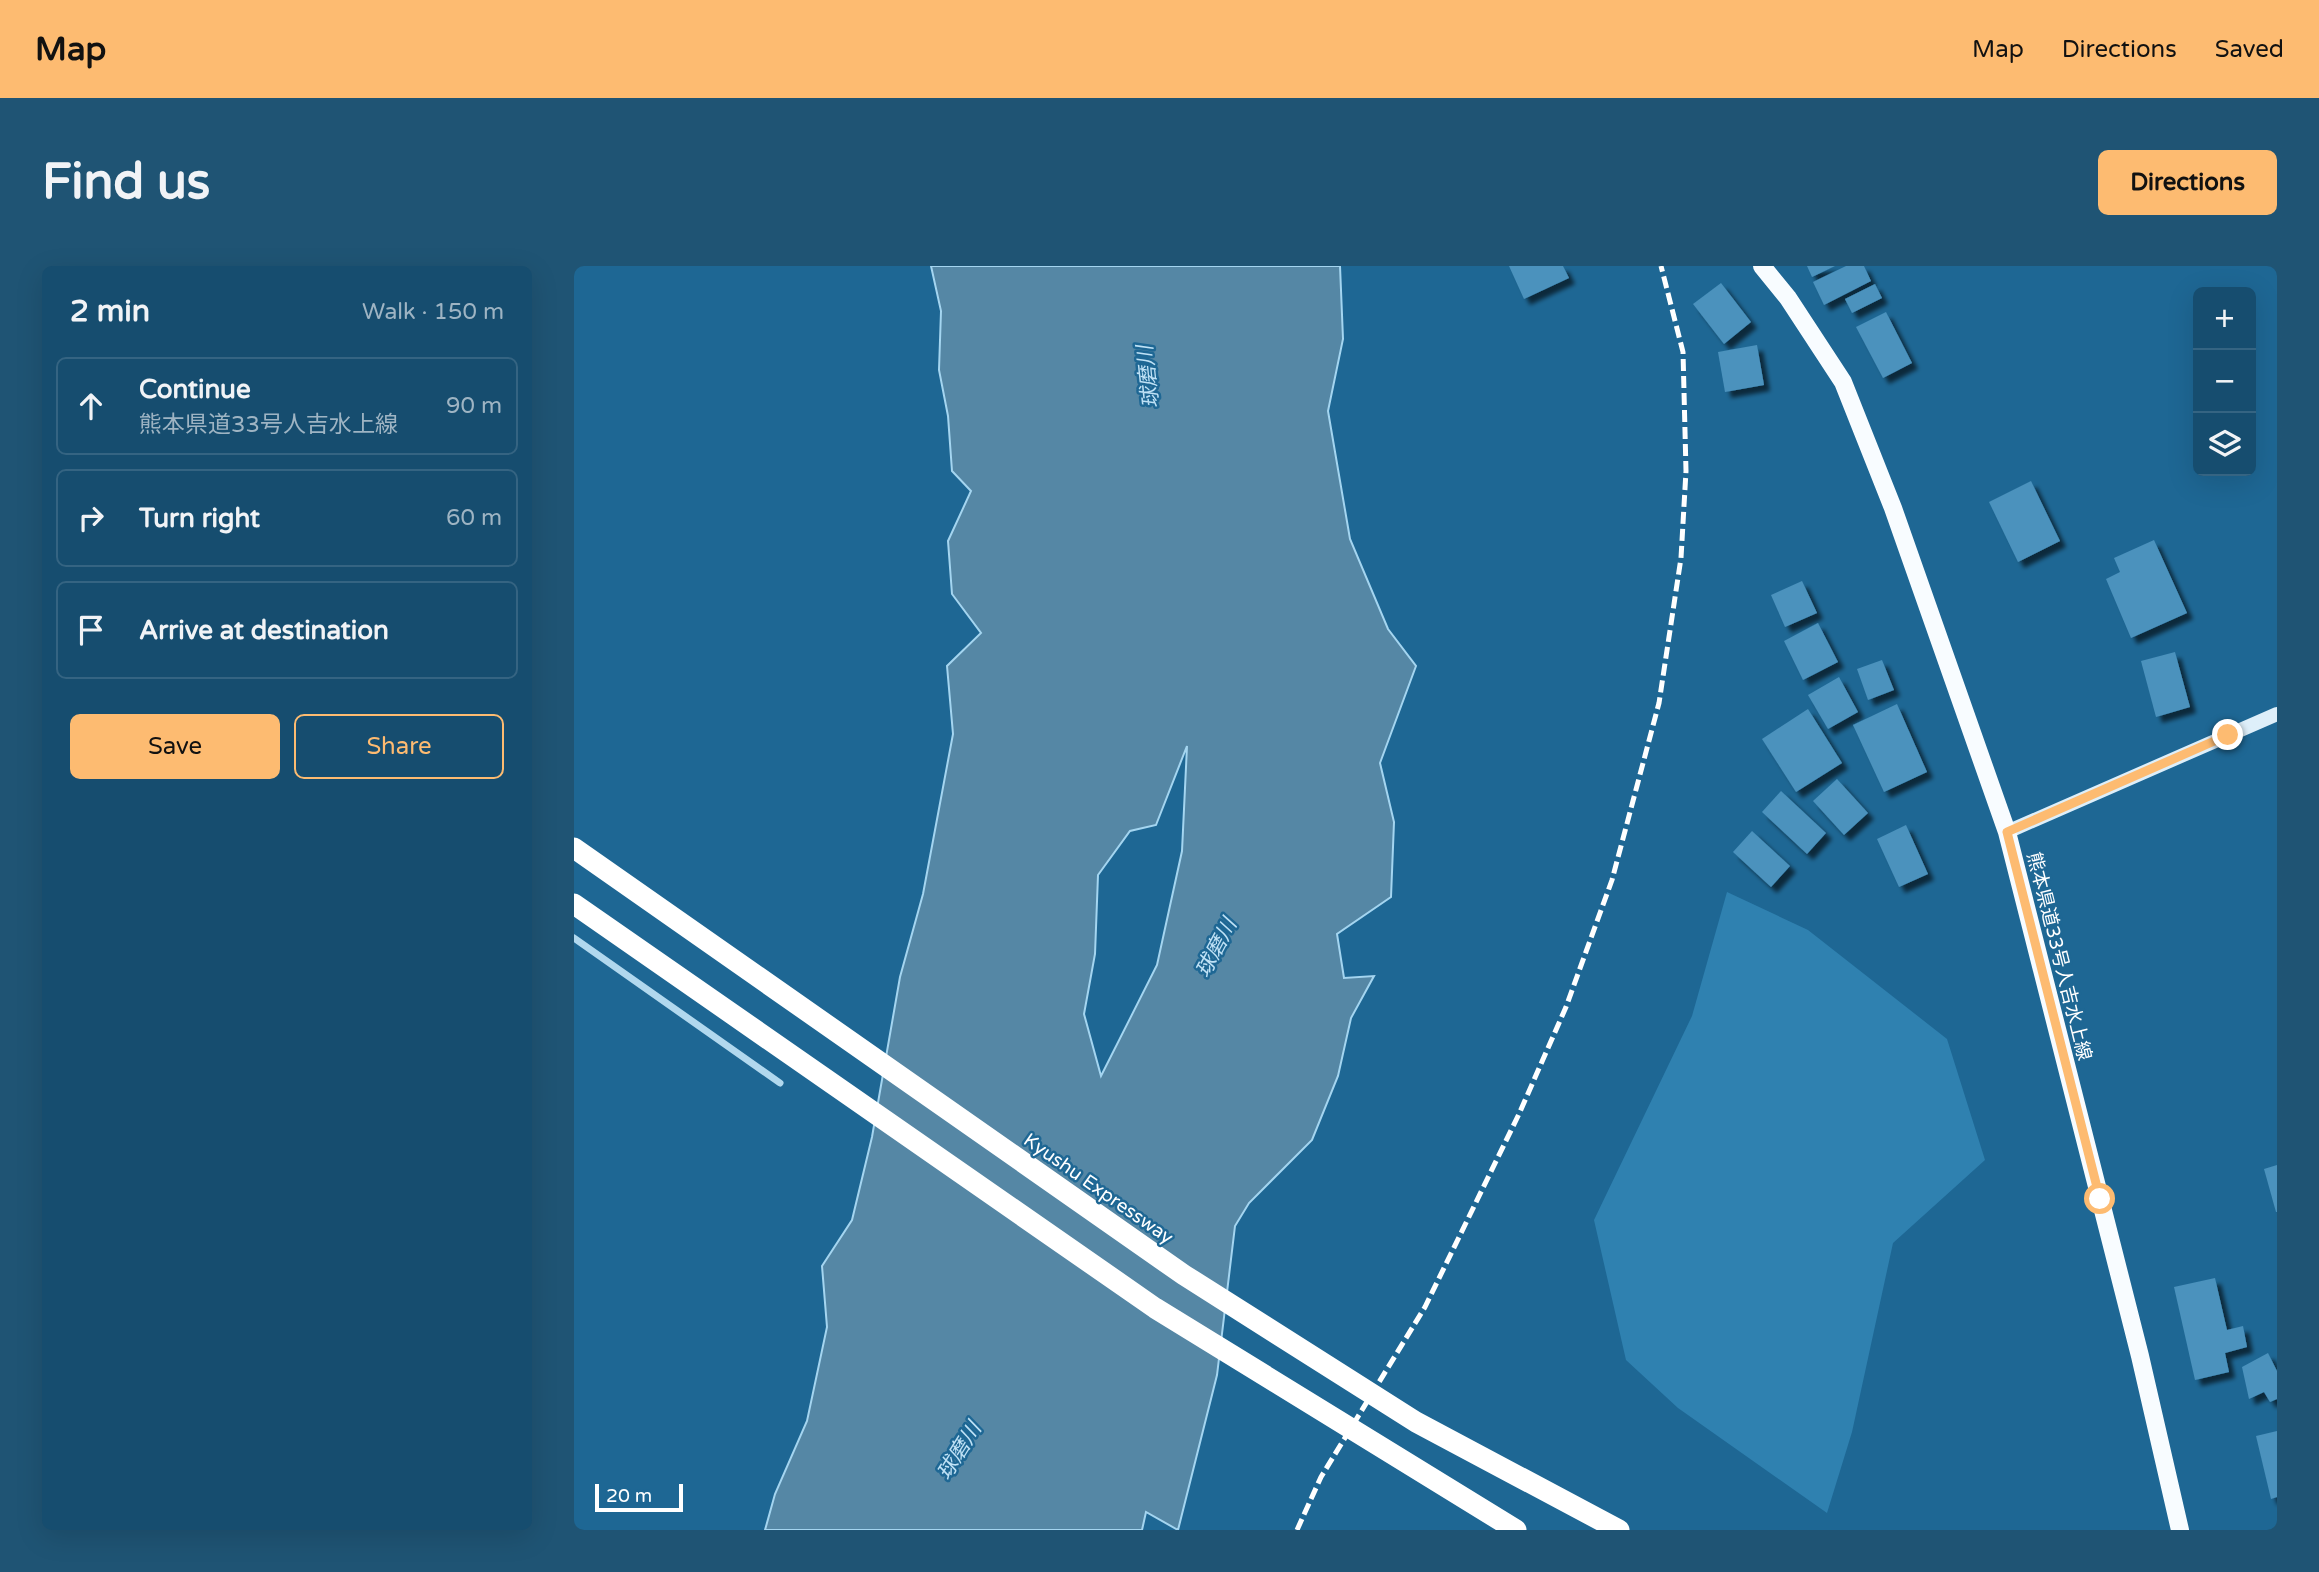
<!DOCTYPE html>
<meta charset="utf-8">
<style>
:root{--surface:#164d6f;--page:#1f5474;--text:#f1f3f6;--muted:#9eb4c3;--line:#356482;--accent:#fdbb71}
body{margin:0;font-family:"Varela Round","Noto Sans JP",sans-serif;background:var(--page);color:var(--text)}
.controls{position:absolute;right:21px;top:21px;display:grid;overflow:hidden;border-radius:10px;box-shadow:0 7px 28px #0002}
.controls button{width:63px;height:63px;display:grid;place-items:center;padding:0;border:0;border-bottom:2px solid var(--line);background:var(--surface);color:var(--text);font:35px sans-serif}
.scale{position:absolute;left:21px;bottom:18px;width:88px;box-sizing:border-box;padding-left:7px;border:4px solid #fff;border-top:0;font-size:19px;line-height:24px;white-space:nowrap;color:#fff;-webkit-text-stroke:5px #1e6794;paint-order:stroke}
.stop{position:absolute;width:21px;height:21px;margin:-16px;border:5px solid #fdbb71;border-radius:50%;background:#fff}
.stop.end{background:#fdbb71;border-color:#fff;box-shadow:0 2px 7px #0008}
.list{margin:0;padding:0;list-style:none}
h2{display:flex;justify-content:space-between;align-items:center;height:91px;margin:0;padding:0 28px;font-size:30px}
h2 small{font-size:23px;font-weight:400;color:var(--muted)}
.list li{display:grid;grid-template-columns:46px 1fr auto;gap:21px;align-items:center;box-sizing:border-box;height:98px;margin:0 14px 14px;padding:0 14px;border:2px solid var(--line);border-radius:10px}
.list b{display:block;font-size:26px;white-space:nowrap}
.list p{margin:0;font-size:23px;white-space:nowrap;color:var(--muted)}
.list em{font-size:23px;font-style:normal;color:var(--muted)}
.actions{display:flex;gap:14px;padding:21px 28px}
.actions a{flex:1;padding:16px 0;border:2px solid var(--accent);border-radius:10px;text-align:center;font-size:24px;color:var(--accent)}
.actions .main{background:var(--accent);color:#111}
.icon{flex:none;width:38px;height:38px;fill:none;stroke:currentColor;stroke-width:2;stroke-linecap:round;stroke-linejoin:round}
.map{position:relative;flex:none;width:1703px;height:1264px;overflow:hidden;border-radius:10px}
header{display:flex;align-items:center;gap:42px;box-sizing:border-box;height:98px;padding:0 35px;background:var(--accent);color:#111}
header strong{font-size:33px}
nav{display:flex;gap:38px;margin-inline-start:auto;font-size:24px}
.intro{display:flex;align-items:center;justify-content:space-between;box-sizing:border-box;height:168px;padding:0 42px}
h1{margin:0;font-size:49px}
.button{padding:18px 32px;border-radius:10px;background:var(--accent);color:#111;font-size:24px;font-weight:700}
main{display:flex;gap:42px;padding:0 42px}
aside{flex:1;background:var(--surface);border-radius:10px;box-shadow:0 7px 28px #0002}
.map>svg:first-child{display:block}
.green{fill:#2f81b0}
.water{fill:#5587a5;stroke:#a4d5f0;stroke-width:2;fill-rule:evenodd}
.building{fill:#4b92bd;filter:url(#shadow)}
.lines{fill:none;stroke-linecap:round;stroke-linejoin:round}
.street{stroke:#b1d8ee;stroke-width:7}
.secondary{stroke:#deeffa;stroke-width:14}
.primary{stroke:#f8fcff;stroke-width:18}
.highway{stroke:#fff;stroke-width:21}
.rail{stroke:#fff;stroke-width:5;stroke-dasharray:12 5;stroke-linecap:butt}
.route{stroke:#fdbb71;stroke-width:9}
.labels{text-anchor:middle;stroke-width:5;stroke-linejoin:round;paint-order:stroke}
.street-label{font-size:19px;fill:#fff;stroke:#1e6794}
.water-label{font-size:21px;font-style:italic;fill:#c0e2f6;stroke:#1e6794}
</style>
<header>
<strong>Map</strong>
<nav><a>Map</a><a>Directions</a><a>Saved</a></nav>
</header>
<div class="intro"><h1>Find us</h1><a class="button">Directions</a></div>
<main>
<aside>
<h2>2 min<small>Walk · 150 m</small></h2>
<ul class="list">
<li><svg class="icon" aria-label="ahead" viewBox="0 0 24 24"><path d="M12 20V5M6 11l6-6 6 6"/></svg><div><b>Continue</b><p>熊本県道33号人吉水上線</p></div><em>90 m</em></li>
<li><svg class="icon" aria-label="right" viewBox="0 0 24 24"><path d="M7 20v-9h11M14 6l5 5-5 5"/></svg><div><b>Turn right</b></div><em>60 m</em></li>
<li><svg class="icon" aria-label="arrive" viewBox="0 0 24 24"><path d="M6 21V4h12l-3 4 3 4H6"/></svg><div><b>Arrive at destination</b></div></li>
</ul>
<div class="actions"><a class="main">Save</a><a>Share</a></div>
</aside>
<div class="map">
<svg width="1703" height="1264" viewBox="0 0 1703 1264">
<defs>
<filter id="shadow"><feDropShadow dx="6" dy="6" stdDeviation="2" flood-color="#0009"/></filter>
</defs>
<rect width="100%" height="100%" fill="#1e6794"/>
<polygon class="green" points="1153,626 1234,664 1373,773 1411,894 1319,977 1278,1166 1253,1247 1104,1142 1052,1094 1020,954 1118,750"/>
<path class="water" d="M357 0H766L769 73 754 145 776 273 814 363 842 400 806 497 820 556 817 631 763 668 770 712 800 710 777 752 764 810 738 874 675 937 661 960 643 1109 604 1264 572 1246 568 1264H191L201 1228 233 1155 253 1061 248 1000 278 954 298 871 326 711 349 628 379 468 373 400 407 367 378 328 374 275 397 225 378 205 374 150 365 104 367 45ZM613 480 608 585 583 699 527 810 510 748 521 688 524 609 556 565 582 559Z"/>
<g class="building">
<polygon points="935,0 989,0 995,12 950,33"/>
<polygon points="1233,0 1261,0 1238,11"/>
<polygon points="1272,0 1290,0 1297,15 1250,39 1239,16"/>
<polygon points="1147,17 1177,56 1150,78 1119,38"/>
<polygon points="1301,18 1308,32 1278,47 1271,33"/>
<polygon points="1312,46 1338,97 1309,112 1282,61"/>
<polygon points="1183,79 1190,119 1151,126 1144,86"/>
<polygon points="1457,215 1486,275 1444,296 1415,236"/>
<polygon points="1580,274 1613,347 1557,372 1532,313 1546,306 1540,292"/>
<polygon points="1228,315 1243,347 1211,361 1197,329"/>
<polygon points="1244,357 1264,396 1229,414 1210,375"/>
<polygon points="1601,386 1616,441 1582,451 1567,395"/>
<polygon points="1308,394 1320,424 1294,434 1283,403"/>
<polygon points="1265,411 1284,446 1254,463 1234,429"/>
<polygon points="1323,438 1353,506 1310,526 1279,459"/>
<polygon points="1234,443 1268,497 1222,526 1188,473"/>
<polygon points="1263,513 1294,547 1270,569 1239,535"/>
<polygon points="1207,525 1252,567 1233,588 1188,546"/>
<polygon points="1332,559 1354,608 1325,621 1303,573"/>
<polygon points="1178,565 1216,600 1197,621 1159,586"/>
<polygon points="1703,899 1703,946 1702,946 1690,903"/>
<polygon points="1641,1012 1653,1064 1669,1060 1673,1081 1651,1087 1655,1106 1621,1114 1600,1021"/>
<polygon points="1694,1087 1703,1105 1703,1133 1696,1136 1690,1126 1675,1133 1668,1101"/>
<polygon points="1703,1165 1703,1231 1697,1233 1682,1170"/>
</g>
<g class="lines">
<polyline class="street" points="0,672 206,817"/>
<polyline class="secondary" points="1433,566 1703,448"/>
<polyline class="primary" points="1188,0 1214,32 1269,116 1319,242 1433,566 1566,1090 1606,1264"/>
<g class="highway">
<polyline points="0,582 610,1009 842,1156 1045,1264"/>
<polyline points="0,638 581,1042 942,1264"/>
</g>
<polyline class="rail" points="723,1264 747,1211 851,1041 945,848 992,741 1038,614 1085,437 1107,292 1112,205 1109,86 1087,0"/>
</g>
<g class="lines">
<polyline class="route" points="1526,933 1433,566 1654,469"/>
</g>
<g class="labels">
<g class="street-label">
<text transform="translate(1486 690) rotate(76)" y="7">熊本県道33号人吉水上線</text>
<text transform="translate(525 922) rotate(35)" y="7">Kyushu Expressway</text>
</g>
<g class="water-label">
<text transform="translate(574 111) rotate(-96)" y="7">球磨川</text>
<text transform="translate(642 682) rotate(-62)" y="7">球磨川</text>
<text transform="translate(385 1185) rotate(-58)" y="7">球磨川</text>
</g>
</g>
</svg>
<div class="controls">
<button>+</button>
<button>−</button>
<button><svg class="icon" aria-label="layers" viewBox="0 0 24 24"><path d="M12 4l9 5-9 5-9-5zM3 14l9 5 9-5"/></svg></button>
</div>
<div class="scale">20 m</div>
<div class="stop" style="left:1526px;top:933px"></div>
<div class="stop end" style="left:1654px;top:469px"></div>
</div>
</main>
